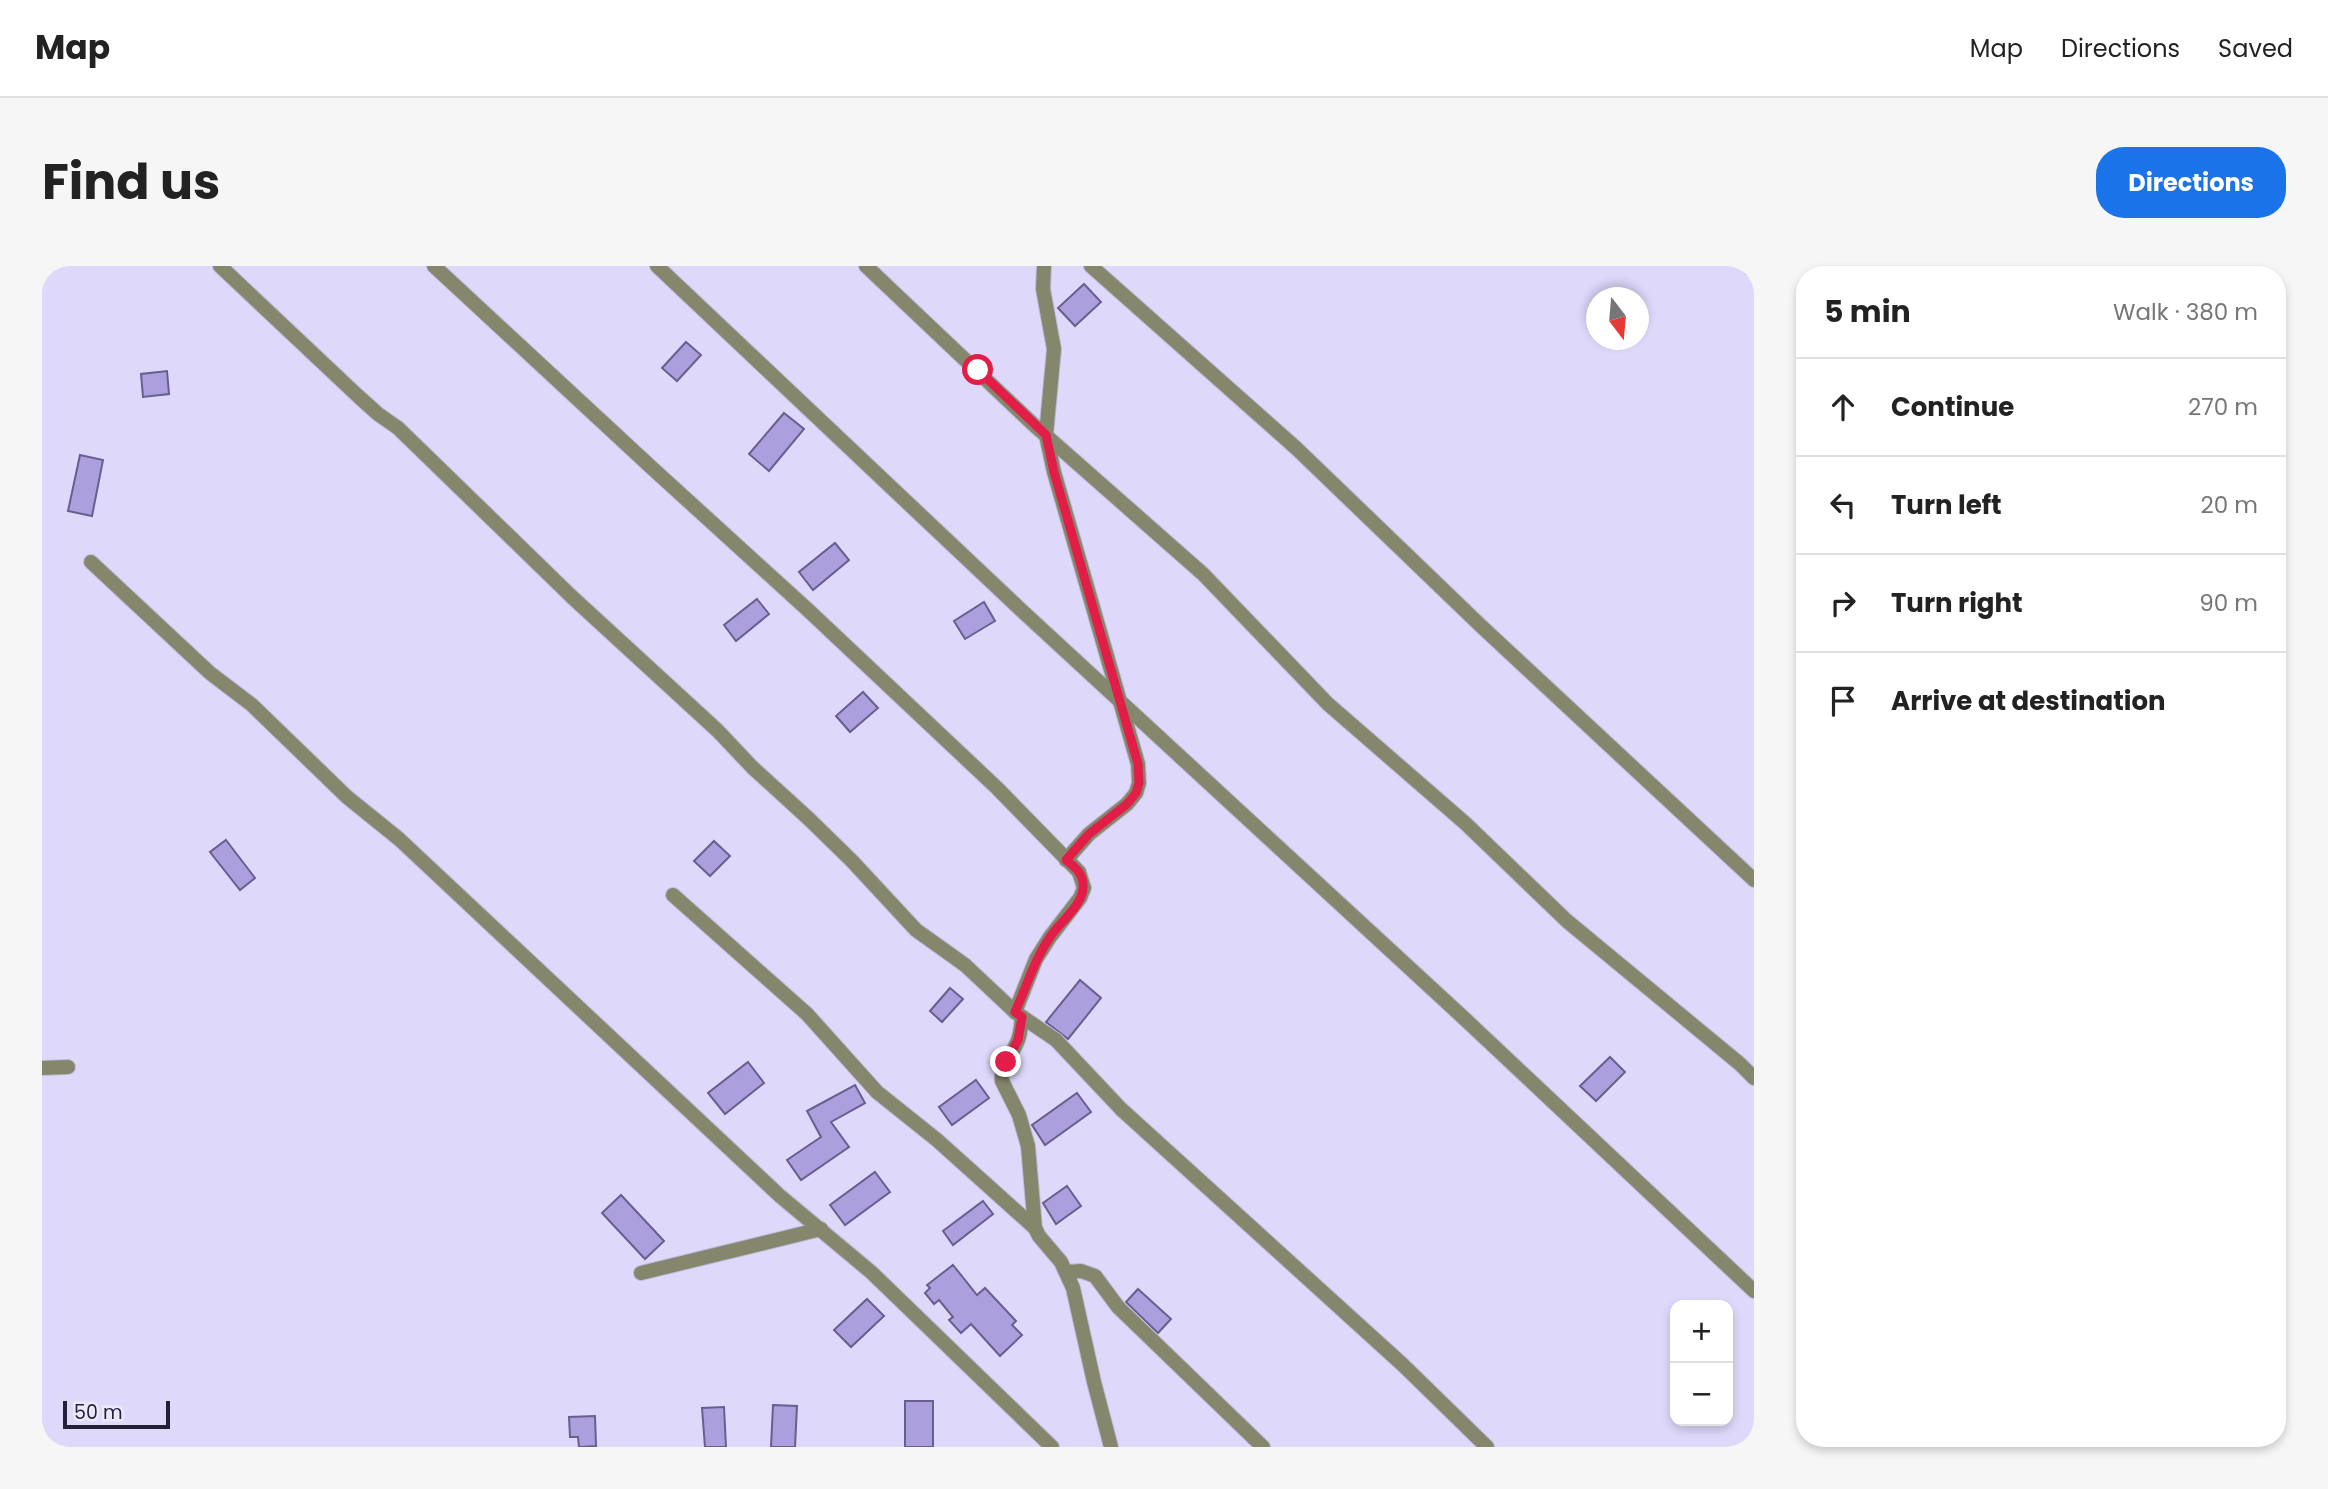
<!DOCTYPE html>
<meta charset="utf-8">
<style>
:root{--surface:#fff;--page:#f6f6f6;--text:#222;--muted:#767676;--line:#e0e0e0;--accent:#1a73e8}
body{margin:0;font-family:Poppins,sans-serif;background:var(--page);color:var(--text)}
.controls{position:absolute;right:21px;bottom:21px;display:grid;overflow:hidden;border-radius:14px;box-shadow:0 4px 10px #0003}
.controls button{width:63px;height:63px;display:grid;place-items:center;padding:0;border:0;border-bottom:2px solid var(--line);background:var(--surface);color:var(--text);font:35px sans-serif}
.compass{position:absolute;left:1544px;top:21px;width:63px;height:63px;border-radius:50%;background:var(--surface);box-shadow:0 4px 10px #0003;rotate:164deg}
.scale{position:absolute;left:21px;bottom:18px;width:107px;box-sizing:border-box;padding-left:7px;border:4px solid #252135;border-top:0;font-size:19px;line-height:24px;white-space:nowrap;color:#252135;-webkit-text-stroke:5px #ebe8ff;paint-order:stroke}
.stop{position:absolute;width:21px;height:21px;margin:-16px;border:5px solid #e11d48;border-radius:50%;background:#fff}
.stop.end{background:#e11d48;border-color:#fff;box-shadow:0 2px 7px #0008}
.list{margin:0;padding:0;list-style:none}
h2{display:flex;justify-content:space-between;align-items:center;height:91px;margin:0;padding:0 28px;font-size:30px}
h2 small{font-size:23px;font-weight:400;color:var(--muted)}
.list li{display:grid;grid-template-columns:46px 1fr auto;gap:21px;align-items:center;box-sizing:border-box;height:98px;padding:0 28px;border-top:2px solid var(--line)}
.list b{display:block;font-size:26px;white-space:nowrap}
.list em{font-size:23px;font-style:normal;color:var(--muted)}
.icon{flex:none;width:38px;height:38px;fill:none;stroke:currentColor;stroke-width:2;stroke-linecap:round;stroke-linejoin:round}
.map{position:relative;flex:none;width:1712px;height:1181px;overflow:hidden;border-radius:28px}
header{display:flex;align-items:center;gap:42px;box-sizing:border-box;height:98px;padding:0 35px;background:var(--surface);border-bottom:2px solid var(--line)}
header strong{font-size:33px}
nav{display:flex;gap:38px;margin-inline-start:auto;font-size:24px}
.intro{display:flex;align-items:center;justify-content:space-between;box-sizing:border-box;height:168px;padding:0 42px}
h1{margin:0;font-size:49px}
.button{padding:18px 32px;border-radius:28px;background:var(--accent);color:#fff;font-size:24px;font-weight:700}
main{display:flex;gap:42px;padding:0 42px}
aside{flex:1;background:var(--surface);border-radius:28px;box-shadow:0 4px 10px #0003}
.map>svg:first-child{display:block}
.building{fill:#aba0dd;stroke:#685e8f;stroke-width:2}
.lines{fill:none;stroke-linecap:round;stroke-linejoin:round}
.minor-casing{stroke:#bdb8d7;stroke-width:16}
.minor{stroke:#84876c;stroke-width:14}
.route{stroke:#e11d48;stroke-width:9}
</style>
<header>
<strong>Map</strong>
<nav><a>Map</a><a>Directions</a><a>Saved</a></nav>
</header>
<div class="intro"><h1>Find us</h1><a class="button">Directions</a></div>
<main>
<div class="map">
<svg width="1712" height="1181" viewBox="0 0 1712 1181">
<rect width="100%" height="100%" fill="#ded9fb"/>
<g class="building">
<polygon points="1042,18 1059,36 1033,60 1016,42"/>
<polygon points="644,76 659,89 635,115 620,102"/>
<polygon points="125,105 127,128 101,131 99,108"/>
<polygon points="742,147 762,163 727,205 707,188"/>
<polygon points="38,189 61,194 50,250 26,245"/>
<polygon points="793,277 807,294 771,324 757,306"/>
<polygon points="715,333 727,348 694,375 682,359"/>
<polygon points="942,336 953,355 923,373 912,355"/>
<polygon points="821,426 836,442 808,466 794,450"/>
<polygon points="184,574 213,612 198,624 168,586"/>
<polygon points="672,575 688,590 668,610 652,595"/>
<polygon points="1038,714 1059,732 1026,773 1004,756"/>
<polygon points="908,722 921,733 900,756 888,745"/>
<polygon points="1568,791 1583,806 1554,835 1538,820"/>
<polygon points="706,796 722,817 683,848 666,827"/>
<polygon points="934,814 947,832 910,859 897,841"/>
<polygon points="813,819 823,837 789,856 807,881 759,914 745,894 779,871 765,845"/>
<polygon points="1035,827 1049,846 1003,879 990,859"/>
<polygon points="833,906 848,926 803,959 788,939"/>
<polygon points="1025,920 1039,940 1014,958 1001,937"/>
<polygon points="579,929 622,975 603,993 560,947"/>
<polygon points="941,935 951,948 911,979 901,965"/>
<polygon points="911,999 935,1029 943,1022 974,1055 970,1059 980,1069 958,1090 929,1058 919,1067 907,1054 911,1051 897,1034 892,1038 883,1027 888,1022 885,1019"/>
<polygon points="1096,1023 1129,1053 1116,1067 1084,1036"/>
<polygon points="825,1033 842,1050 809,1081 792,1064"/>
<rect x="863" y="1135" width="28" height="46"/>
<polygon points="731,1139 755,1140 753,1181 729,1181"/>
<polygon points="682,1141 684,1181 663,1181 660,1142"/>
<polygon points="553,1150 554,1180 537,1181 536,1171 528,1171 527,1151"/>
</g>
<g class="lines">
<g class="minor-casing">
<g id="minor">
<polyline points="178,0 316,130 336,148 356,162 530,331 676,465 710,501 767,553 810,595 874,664 923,699 973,746 1014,774 1079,843 1361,1099 1445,1181"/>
<polyline points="392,0 610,202 766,344 955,522 1037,606 1042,622 1038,632 1008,671 994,693 973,746"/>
<polyline points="615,0 978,343 1425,755 1712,1025"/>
<polyline points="824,0 993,160 1161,308 1286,438 1423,557 1525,655 1698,798 1712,812"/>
<polyline points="1002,0 1001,23 1012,83 1004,169 1012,206 1096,498 1097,517 1094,527 1085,538 1047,568 1024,594"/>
<polyline points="1049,0 1254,182 1439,360 1712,614"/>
<polyline points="1706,0 1712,5"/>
<polyline points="49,296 168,407 210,439 305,531 357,573 738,930 829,1006 1010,1181"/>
<polyline points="631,629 765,748 835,826 895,874 993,962"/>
<path d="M980 751C979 758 979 766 976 774 971 788 958 799 960 815L977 849 986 880 993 962 997 970 1019 996 1031 1022 1052 1116 1069 1181"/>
<polyline points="0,802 26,801"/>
<polyline points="1025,1006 1039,1005 1053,1010 1076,1041 1221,1181"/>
<polyline points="599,1007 779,963"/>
</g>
</g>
<use href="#minor" class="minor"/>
</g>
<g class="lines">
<path class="route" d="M936 104 1004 169 1012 206 1096 498 1097 517 1094 527 1085 538 1047 568 1024 594C1033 601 1042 608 1041 621 1041 639 1018 656 1008 671 992 694 985 720 973 746L980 751 976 774 964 796"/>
</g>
</svg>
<div class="controls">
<button>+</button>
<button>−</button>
</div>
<svg class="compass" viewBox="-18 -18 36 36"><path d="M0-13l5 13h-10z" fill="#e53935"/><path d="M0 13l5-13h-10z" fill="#767676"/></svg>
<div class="scale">50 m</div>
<div class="stop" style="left:936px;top:104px"></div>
<div class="stop end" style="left:964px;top:796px"></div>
</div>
<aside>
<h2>5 min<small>Walk · 380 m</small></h2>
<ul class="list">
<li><svg class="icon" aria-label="ahead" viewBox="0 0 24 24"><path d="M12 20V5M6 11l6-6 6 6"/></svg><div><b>Continue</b></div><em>270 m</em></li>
<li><svg class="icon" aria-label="left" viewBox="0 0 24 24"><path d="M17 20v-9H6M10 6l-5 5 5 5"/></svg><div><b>Turn left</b></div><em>20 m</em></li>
<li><svg class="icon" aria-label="right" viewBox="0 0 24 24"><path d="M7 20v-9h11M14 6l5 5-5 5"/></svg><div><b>Turn right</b></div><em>90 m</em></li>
<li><svg class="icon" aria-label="arrive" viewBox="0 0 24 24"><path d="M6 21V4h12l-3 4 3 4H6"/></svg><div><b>Arrive at destination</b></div></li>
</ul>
</aside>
</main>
